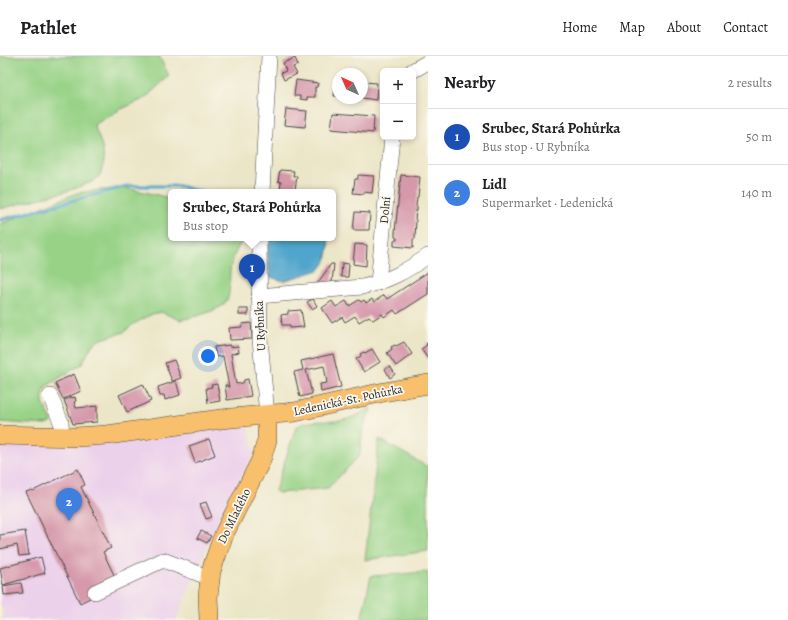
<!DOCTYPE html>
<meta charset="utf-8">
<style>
:root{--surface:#fff;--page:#f6f6f6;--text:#202124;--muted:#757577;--line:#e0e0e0;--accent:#d1495b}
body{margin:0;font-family:Alegreya,serif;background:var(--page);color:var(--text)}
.controls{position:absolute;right:12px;top:12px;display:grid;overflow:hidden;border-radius:6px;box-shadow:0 2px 6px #0003}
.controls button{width:36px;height:36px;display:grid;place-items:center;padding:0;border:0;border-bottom:1px solid var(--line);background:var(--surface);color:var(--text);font:20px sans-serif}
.compass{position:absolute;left:332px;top:12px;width:36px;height:36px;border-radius:50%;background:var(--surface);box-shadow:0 2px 6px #0003;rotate:315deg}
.you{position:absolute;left:208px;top:300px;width:14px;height:14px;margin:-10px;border:3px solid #fff;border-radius:50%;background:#1a73e8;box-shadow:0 0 0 6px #1a73e833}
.badge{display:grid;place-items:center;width:26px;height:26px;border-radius:50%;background:var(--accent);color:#fff;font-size:13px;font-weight:700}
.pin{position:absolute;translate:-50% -33px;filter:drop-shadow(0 1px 2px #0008)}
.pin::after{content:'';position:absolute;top:21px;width:14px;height:12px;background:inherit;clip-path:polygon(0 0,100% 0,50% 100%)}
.popup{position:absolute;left:168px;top:133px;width:168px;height:52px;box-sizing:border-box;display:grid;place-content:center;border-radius:6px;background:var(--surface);filter:drop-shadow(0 1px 3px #0005);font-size:13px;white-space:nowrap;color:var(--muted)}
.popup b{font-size:15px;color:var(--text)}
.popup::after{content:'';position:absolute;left:50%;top:100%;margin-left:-8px;border:8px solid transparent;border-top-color:var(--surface)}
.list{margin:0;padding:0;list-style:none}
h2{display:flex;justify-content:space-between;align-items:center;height:52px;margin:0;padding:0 16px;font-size:17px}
h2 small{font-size:13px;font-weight:400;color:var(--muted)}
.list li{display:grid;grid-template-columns:26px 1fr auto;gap:12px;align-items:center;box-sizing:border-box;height:56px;padding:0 16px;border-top:1px solid var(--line)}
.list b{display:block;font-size:15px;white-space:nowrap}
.list p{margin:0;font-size:13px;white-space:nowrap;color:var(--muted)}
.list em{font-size:13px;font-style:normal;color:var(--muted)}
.map{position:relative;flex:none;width:428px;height:564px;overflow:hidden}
header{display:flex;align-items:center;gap:24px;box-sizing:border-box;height:56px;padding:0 20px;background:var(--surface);border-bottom:1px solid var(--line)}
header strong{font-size:19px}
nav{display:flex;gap:22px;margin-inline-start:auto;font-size:14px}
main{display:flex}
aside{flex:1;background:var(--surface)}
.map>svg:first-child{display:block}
.built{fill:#ecd1eb}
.green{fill:#97d286;stroke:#617e58}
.water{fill:#50a5cc;stroke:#3e687c}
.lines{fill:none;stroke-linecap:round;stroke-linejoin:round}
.stream{stroke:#50a5cc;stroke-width:3}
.building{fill:#d699ac}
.minor-casing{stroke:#484743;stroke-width:16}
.major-casing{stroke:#484743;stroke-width:20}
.minor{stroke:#fff;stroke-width:15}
.major{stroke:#f8bf6c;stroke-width:19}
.labels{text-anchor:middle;stroke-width:3.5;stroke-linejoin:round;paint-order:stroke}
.street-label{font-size:12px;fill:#2b2b2b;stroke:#fbf7ec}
</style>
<header>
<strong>Pathlet</strong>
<nav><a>Home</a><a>Map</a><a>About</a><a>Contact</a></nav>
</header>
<main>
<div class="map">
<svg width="428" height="564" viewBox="0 0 428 564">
<rect width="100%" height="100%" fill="#fbf7ec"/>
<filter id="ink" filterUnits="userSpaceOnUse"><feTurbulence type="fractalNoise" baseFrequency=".025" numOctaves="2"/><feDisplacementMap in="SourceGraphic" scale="8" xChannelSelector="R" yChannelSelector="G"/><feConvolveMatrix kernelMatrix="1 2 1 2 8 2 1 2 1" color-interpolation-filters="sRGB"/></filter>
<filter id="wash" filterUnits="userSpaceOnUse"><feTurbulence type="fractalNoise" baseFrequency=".012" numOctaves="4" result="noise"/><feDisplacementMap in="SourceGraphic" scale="16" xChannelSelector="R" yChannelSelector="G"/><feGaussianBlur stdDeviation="0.9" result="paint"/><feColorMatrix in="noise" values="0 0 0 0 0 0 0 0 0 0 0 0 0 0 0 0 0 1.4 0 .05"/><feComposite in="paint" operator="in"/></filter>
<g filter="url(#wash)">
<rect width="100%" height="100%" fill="#ece6c8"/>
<polygon class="built" points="246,362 254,396 209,485 176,564 3,564 3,554 0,547 0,387"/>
<g class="green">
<polygon points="0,0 159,0 169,20 144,43 119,54 94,69 102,90 104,106 100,119 94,125 71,134 0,153"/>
<path d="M126 132 158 139 171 143V182H242C240 190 234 197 232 205 228 217 231 231 228 242 224 255 192 261 180 264L161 256 152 258 132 269 124 276 99 284 92 289 82 308 45 331C39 352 47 349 52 366L46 369 0 366V168L77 137 99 134Z"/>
<path d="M370 352 371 354 367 362 362 376 360 399 328 432 279 437 275 435 296 371C308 363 325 366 339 365 350 363 361 358 370 352Z"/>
<polygon points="379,383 428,411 428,495 365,504"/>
<polygon points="428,516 428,564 361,564 371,520"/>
</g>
<polygon class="water" points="266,182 328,182 329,190 326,205 319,214 283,225 270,221"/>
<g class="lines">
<polyline class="stream" points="0,164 127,130 179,130 202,136"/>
</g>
<g id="blocks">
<g class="building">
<polygon points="295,2 298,9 293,11 297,18 284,24 281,17 286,15 283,7"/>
<polygon points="336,23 338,23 338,40 334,40"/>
<polygon points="296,24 318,27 317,31 315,31 315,41 307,41 307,44 300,43 300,40 294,40"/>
<polygon points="362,26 377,27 376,44 362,42"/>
<polygon points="286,53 307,55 305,71 284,69"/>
<polygon points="333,57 374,60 373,77 331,73"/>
<polygon points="280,114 294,115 293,120 297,120 295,134 293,134 292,135 280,134 281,126 278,125"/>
<polygon points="358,119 374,120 372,137 364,136 364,138 353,137 355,123 358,123"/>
<polygon points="401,119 420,121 418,141 417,141 416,150 417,150 417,155 416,155 415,163 416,164 415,183 413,183 413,192 394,190 394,184 397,184 397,182 395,181 395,176"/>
<polygon points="355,156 370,157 369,174 353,174"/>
<polygon points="355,188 367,189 366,210 353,208"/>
<polygon points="342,207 349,208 348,221 341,221"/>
<polygon points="331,208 334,208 332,226 317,228"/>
<polygon points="428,216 428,238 397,258 394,254 384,261 382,258 373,264 369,260 359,266 355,260 345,266 342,261 332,267 322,252 332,245 336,251 346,245 349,250 359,244 361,246 364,244 366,247 372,243 374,246 384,239 387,243"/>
<polygon points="313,243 317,250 312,253 307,246"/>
<rect x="239" y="253" width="9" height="6"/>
<polygon points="301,254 304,271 290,272 290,269 282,269 281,259 288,258 288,255"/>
<polygon points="251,267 252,283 230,284 229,272 242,271 242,268"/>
<polygon points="404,286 412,298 396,310 387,297 392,293 391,291 395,289 396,290"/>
<polygon points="428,286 428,303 421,293 427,289 426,288"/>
<polygon points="230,289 230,291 238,290 239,296 231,298 236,328 243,327 244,324 248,323 251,340 227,344 225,329 227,329 228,331 229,331 223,300 216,301 214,291"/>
<polygon points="372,293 380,306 364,316 356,303 361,300 360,298 364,296 365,297"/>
<polygon points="333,298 341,331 321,336 320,328 327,327 324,310 306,314 312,338 300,341 294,316 303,314 301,305"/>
<polygon points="174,304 181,322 172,325 165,307"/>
<polygon points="390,310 395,318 390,322 385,313"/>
<polygon points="74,318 81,335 63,343 55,327"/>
<polygon points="176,325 180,339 165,344 164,339 160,340 158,331"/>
<polygon points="143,328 151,345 127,356 119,339"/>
<polygon points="217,328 220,345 208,347 206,332 212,331 211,329"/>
<polygon points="72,341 73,342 75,341 76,345 74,346 76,352 97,350 97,366 73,368 64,344"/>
<polygon points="209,383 215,399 195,407 189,390"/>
<polygon points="78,413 85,429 81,431 111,492 103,496 115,521 96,539 80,547 26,436 32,434 33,435"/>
<polygon points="206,446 212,461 206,463 200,448"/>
<polygon points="25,475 29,499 19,500 17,489 0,493 0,479"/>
<polygon points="201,475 211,480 207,487 197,482"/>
<polygon points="41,501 45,517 3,529 0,512"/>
<polygon points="21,527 23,537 4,539 3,530"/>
</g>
</g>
</g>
<g filter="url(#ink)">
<use href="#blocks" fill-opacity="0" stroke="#484743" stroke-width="1"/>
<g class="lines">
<g class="minor-casing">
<g id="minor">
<polyline points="412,15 428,6"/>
<polyline points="262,136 269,0"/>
<polyline points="259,182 260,283 267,359"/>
<polyline points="378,227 392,81"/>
<path d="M259 240 362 231C389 225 406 215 428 200"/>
<polyline points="50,340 61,366 62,381"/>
<polyline points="95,536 163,504 210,522"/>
</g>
</g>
<g class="major-casing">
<g id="major">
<polyline points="0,379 76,381 107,379 221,363 295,356 379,337 428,328"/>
<polyline points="209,564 208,540 211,515 220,489 225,476 261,404 267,384 267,359"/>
</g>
</g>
<use href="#minor" class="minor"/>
<use href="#major" class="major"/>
</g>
</g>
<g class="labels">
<g class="street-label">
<text transform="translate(385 154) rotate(-85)" y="4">Dolní</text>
<text transform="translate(260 270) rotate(-93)" y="4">U Rybníka</text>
<text transform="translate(348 344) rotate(-12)" y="4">Ledenická-St. Pohůrka</text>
<text transform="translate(234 460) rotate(-64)" y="4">Do Mladého</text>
</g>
</g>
</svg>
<div class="controls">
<button>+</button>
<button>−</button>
</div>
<svg class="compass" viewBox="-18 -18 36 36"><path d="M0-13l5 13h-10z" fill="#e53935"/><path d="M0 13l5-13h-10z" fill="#757577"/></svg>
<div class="you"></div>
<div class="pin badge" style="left:252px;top:231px;background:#1a4fb4">1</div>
<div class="popup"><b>Srubec, Stará Pohůrka</b>Bus stop</div>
<div class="pin badge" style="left:69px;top:465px;background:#3f7fe0">2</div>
</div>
<aside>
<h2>Nearby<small>2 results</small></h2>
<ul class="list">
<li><span class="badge" style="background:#1a4fb4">1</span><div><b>Srubec, Stará Pohůrka</b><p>Bus stop · U Rybníka</p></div><em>50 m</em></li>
<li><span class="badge" style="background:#3f7fe0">2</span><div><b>Lidl</b><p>Supermarket · Ledenická</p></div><em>140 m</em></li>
</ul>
</aside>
</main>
